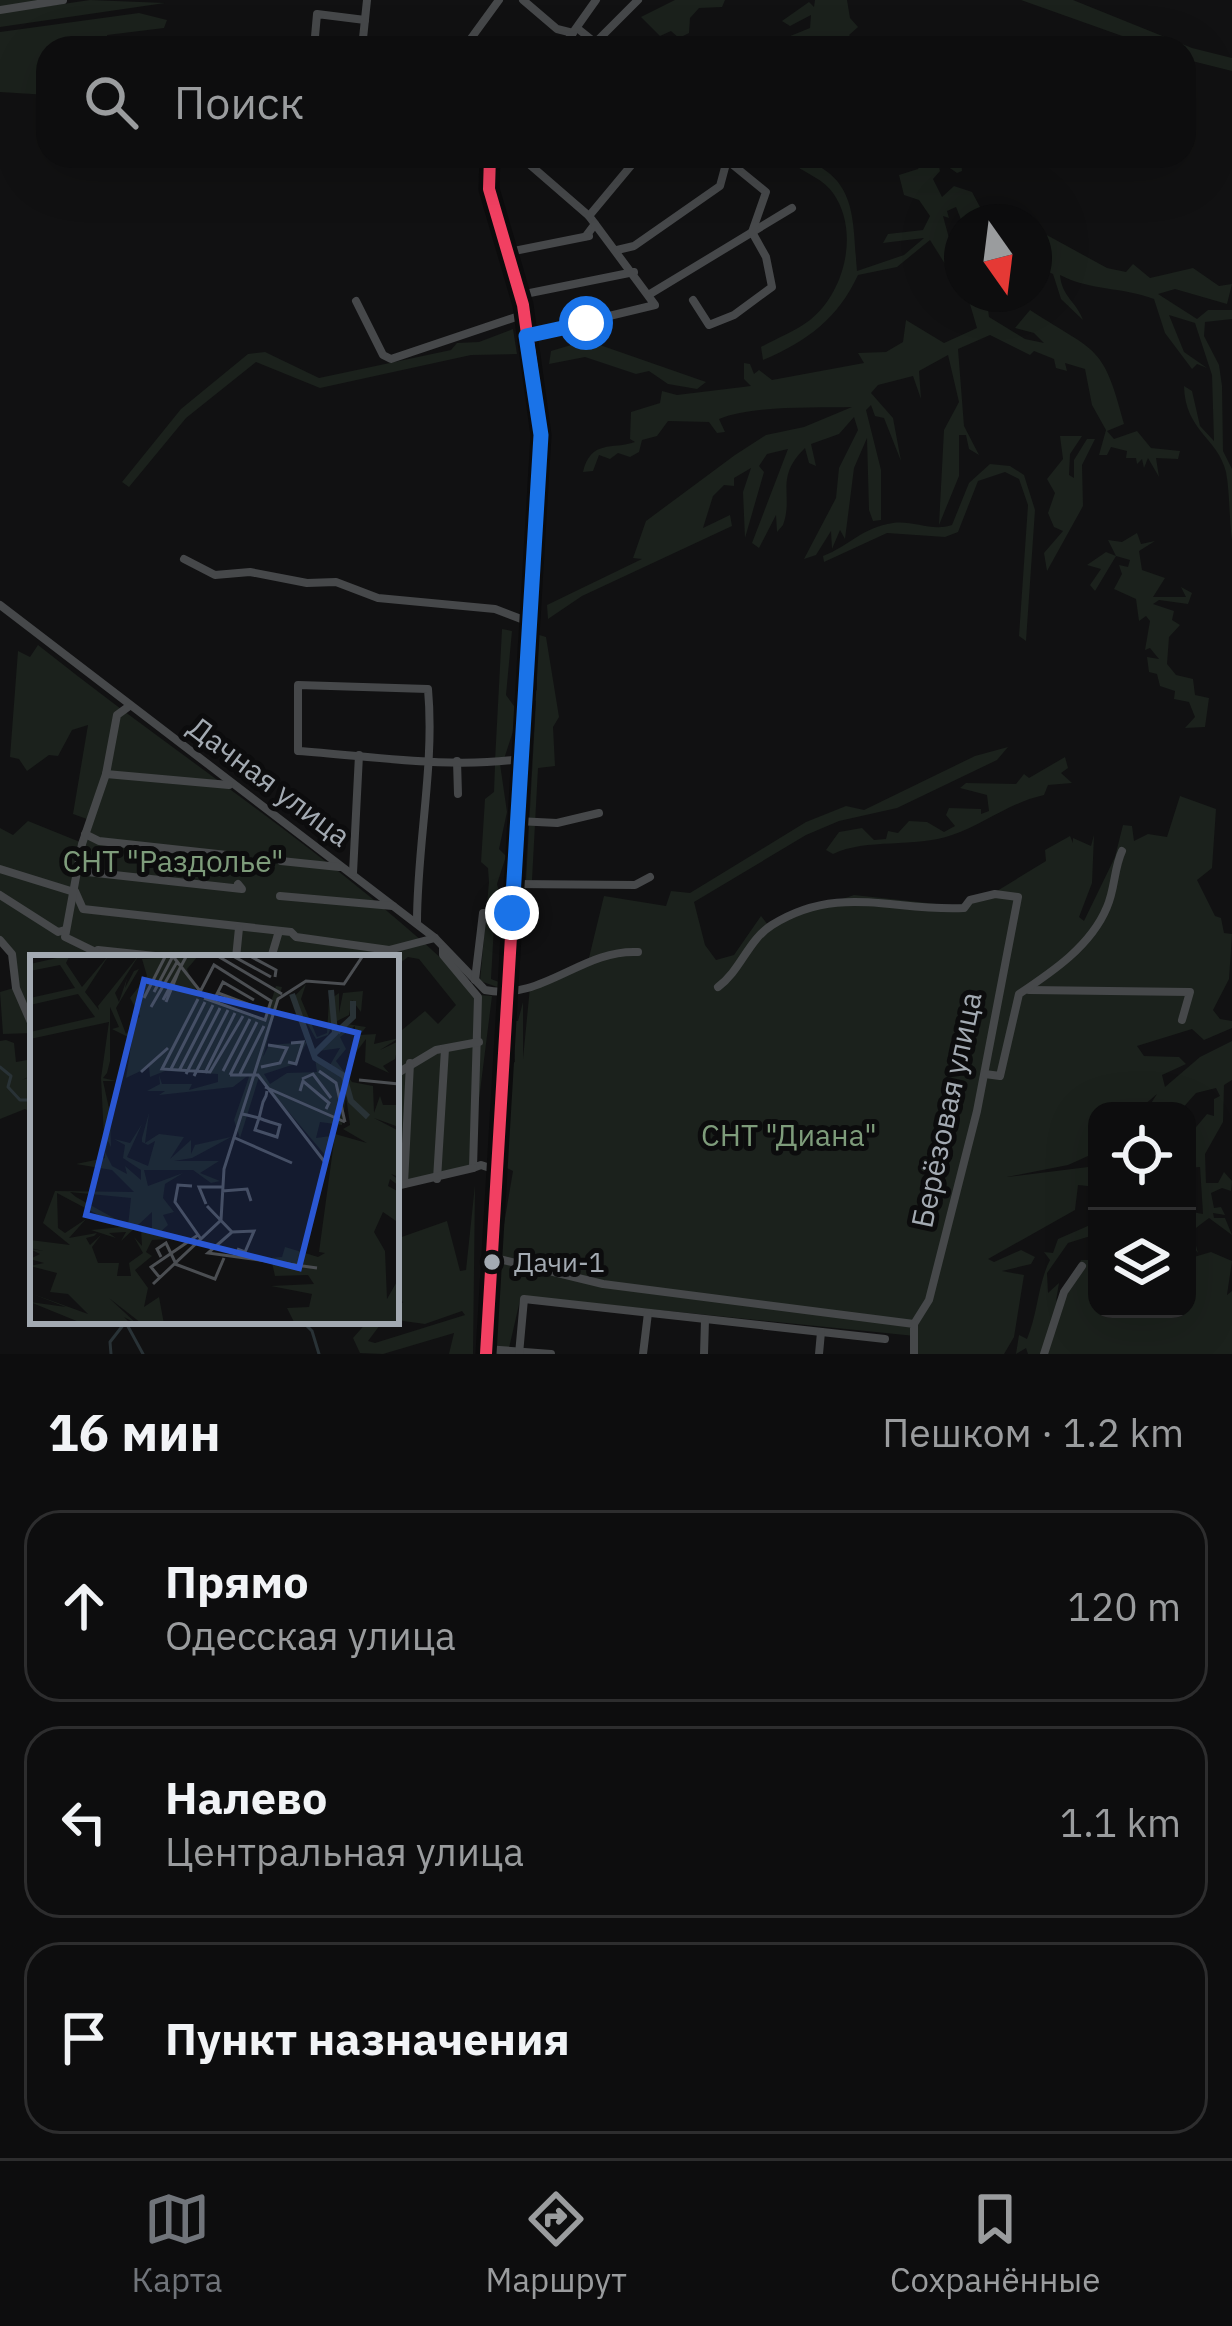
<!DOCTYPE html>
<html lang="ru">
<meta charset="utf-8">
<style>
:root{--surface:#0d0d0e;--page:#161617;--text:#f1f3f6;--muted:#9a9c9e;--line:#2d2d2e;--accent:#70747a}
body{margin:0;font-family:"IBM Plex Sans",sans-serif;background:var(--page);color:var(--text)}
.controls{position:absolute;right:36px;bottom:36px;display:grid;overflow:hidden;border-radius:24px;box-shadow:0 12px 48px #0002}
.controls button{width:108px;height:108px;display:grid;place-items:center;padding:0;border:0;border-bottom:3px solid var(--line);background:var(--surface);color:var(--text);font:60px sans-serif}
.compass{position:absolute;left:944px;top:204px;width:108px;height:108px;border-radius:50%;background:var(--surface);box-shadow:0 12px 48px #0002;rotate:166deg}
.stop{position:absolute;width:36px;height:36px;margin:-27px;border:9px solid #1a73e8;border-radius:50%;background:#fff}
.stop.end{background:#1a73e8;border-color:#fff;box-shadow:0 3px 12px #0008}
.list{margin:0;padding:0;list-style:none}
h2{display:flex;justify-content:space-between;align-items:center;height:156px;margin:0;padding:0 48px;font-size:51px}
h2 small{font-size:39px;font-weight:400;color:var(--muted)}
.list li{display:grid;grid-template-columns:78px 1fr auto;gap:36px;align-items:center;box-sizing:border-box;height:192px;margin:0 24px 24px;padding:0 24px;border:3px solid var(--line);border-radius:36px}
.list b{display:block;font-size:45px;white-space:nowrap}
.list p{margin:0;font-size:39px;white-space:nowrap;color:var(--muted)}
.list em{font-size:39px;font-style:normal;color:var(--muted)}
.icon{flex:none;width:66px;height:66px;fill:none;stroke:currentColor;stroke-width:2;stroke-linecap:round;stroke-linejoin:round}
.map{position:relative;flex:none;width:1232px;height:1354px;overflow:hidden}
.search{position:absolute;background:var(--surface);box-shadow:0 12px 48px #0002;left:36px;right:36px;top:36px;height:132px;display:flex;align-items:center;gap:30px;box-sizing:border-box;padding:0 42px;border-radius:36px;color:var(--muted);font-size:45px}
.sheet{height:804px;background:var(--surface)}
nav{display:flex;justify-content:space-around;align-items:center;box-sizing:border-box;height:168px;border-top:3px solid var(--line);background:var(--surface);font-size:33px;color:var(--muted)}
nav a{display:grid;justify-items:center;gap:6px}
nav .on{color:var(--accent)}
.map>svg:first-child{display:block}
.green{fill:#1b211c}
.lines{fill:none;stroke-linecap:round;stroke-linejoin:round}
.stream{stroke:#293236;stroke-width:3}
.minor{stroke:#46484a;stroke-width:8}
.bus-1-casing{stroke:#0c0c0d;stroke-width:21}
.bus-1{stroke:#f24062;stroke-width:12}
.route{stroke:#1a73e8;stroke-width:15}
.bus-dot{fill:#a3aab2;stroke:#0c0c0d;stroke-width:4.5}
.labels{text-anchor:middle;stroke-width:10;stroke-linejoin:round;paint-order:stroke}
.bus-label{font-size:27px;fill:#a3aab2;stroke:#0c0c0d;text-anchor:start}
.street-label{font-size:30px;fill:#a3aab2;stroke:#0c0c0d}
.park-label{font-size:30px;fill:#7e9c7b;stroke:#0c0c0d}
.inset-river{fill:none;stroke:#293236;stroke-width:6}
.inset-road{fill:none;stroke:#4b4e52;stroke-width:3}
.view{fill:#2a57d4;fill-opacity:0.15;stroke:#2a57d4;stroke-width:6}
.inset-edge{fill:none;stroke:#a3aab2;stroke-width:6}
</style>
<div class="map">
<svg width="1232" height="1354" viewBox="0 0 1232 1354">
<rect width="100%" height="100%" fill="#111112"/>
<g class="green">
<polygon points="0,0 50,0 29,9 90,0 165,3 0,27"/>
<polygon points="675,0 725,0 722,7 699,8 690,18 689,33 679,38 671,31 660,36 641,17"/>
<polygon points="815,0 847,0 850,18 858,27 849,35 859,48 822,48 816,40 810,48 778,48 783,39 810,28 811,15 790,26 782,21 809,2 814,7"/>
<polygon points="1021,0 1073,0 1192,48 1232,58 1232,71 1184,59 1184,48 1156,48"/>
<polygon points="139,13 167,20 164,28 107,35 107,48 48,48 48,83 41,88 48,88 48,95 0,92 0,32"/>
<path d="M794 156C859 175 852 217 857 271L904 255 924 238 883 243 888 234 923 230 930 216 919 200 904 195 899 175 918 169 923 158 909 156H961L962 171 957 173 937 159 940 171 933 179 942 197 954 186 972 192 988 222H962L956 207 947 211 949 218 943 216 949 238 957 245 962 242V275L959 266 950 272 930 240 897 267 858 275C838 318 808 341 763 360L761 347C777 338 796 331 810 320 845 292 860 231 833 193 824 180 808 174 796 166Z"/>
<path d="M1034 228 1107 268 1126 272 1133 264 1150 278 1193 268 1219 286 1232 284 1227 304 1175 289 1158 294 1197 319 1208 310H1232V319L1205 322 1204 336 1219 365 1222 386 1223 451 1232 469V540C1229 519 1230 493 1226 472 1218 438 1185 431 1184 386L1192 391 1200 426 1214 441 1212 375 1195 323 1169 315 1184 352 1207 368 1197 364 1192 369 1165 333 1154 299C1123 287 1091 291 1060 275 1062 297 1076 301 1083 320L1061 299 1053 274 1034 265Z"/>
<path d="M967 294H986L989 317 1025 339 1044 343 1034 333 1015 328 1030 310C1098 354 1103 344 1124 424L1107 431 1114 439 1137 431 1151 448 1180 451 1178 459 1156 458 1159 477 1148 458 1144 468 1142 459 1137 464 1136 458H1126L1127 451 1111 447 1107 455H1099L1106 430 1092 405 1085 369 1065 363 1067 371 1056 368 1054 359 1034 351 1030 355 990 335 958 349 964 426 979 455 969 449 966 435H959V476L939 525 944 430 959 402 948 355 919 371 921 399 913 376 878 385 871 393 893 418 901 461 884 418 875 416 871 405 866 410 881 470V520L873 521 869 510 867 438 854 468 845 539 840 530 832 549 831 531 816 555 804 559 836 498 839 468 858 430 854 417 839 434 811 444 816 466 809 463 805 448C774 478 794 495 783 525L777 532 776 515 759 548 752 543 788 449 767 454 759 466 764 472 745 538 743 492 751 468 734 478V486L724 485 713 496 703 528 730 515 732 526 582 596 548 619 547 605 642 559 633 558 646 521 735 455 766 435 804 427 852 407C814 408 753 405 719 419L725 432 717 433 709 422 668 421 657 436 642 440 639 452 630 457 618 453 610 459 599 455 593 471 583 472C591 439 612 450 635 442L630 439 631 412 660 403 662 391 677 395 751 386 744 379V363L750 364 754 374 759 370 772 380 864 363 858 353 886 352 903 342 906 320 944 343 977 328Z"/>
<polygon points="513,329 517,354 471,355 320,388 256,362 186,418 129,487 122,482 181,409 248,354 265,352 319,378 451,350 457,343 479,342"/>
<polygon points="578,343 597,344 706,382 697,389 668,384 649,371 636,374 585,357 549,364 551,351"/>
<polygon points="1060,436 1082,436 1070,454 1069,475 1074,478 1074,460 1087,439 1095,439 1082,465 1083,506 1047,571 1044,553 1063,531 1054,527 1048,513 1055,493 1047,479 1063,459"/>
<path d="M990 464 1010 466 1024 475 1035 510 1026 641 1019 636 1028 505 1019 479 1005 472 978 481 958 532 945 537 887 533 824 562 823 556C849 546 863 527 893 523 913 520 932 532 952 525L969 483Z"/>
<polygon points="1137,533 1141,544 1155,541 1139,551 1142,570 1165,578 1153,597 1186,597 1181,587 1192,593 1188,604 1159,600 1153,604 1174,611 1172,620 1180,625 1169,637 1167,664 1176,675 1193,679 1195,695 1209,698 1205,727 1185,728 1195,717 1189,702 1174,699 1175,691 1160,686 1157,674 1149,672 1147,657 1159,659 1150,648 1145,650 1150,621 1146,616 1139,621 1136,599 1114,589 1122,574 1119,565 1128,567 1130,560 1116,556 1095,591 1090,585 1101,569 1087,565 1106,552 1116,556 1108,540 1122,542"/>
<polygon points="502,629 512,631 506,695 519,713 504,759 495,761"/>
<polygon points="536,634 546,637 559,717 553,727 555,766 538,768 532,880 526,880 536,701 528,695 537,690"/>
<path d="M38 645C186 763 345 862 480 995L492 996 470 1171 396 1185V1035L425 1011 438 1024 456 1005 419 959 408 957 396 966V958H33V1033L3 1034 0 992 17 987 15 962 0 938V828L13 835 28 821 80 842 87 819 73 814 88 725 72 730 58 756 49 755 27 771 19 759 10 757 18 651 30 657Z"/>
<polygon points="1008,747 997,760 897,808 839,821 806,835 694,902 705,945 716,960 734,955 761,916 768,925 854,895 955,906 997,891 1046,861 1045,850 1070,836 1073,843 1073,838 1091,846 1094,835 1092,883 1079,917 1084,921 1115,857 1123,825 1132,826 1134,841 1148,834 1167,837 1180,796 1216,809 1212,868 1197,880 1215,916 1221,918 1224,933 1232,934 1229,979 1213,1010 1220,1019 1232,1021 1232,1028 1204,1040 1192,1029 1137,1046 1144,1056 1179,1057 1186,1064 1162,1075 1165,1087 1200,1057 1232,1041 1232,1080 1224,1085 1223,1122 1205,1154 1206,1183 1218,1183 1224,1172 1232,1181 1231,1191 1222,1188 1211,1193 1214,1208 1221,1207 1225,1215 1213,1213 1214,1218 1225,1218 1232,1235 1209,1218 1192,1231 1198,1253 1187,1239 1187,1211 1203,1214 1200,1167 1187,1168 1187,1138 1207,1114 1214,1116 1214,1099 1220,1096 1216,1088 1196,1093 1180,1111 1146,1111 1157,1094 1137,1111 1097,1111 1097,1152 1068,1165 1007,1177 1096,1166 1097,1187 1078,1185 1075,1210 988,1259 994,1262 1021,1250 1035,1257 1031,1264 1002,1271 1024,1275 1014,1337 1004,1354 912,1354 915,1336 521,1296 509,1348 496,1347 498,1299 493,1289 513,1171 503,1166 508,1065 515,1062 513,1021 518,1021 523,1002 523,1059 530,987 588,962 604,896 666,906 671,891 690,893 806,822 846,806 864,810 975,756"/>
<path d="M1065 757 1068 768 1061 773 1072 783 1048 785 1044 795C1008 803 985 824 952 835 915 848 866 838 833 854L826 850 839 832 862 828 874 840 886 839 888 831 898 833 909 821 927 822 944 832 955 826 946 815 949 808 981 809V814L989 811 987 795 960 788 966 783 1016 784 1024 774 1029 778Z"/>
<polygon points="500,764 507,812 499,849 506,856 497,884 502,904 495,908 491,979 504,984 503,989 480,981 489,882 488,868 481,862 485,799 494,792 495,765"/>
<polygon points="6,1040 14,1043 16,1062 33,1059 30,1076 22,1080 33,1076 33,1113 25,1109 0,1119 0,1041"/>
<polygon points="475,1185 473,1354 449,1354 454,1333 383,1354 360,1353 353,1338 368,1321 383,1321 368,1341 375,1343 465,1315 462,1311 425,1324 396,1320 396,1302 403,1303 396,1285 396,1239 447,1221 460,1271 466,1270"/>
<path d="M1097 1222V1234L1068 1243 1047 1273 1048 1293 1059 1283 1056 1301 1081 1260H1097V1309H1187V1259L1211 1252 1232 1261 1227 1295 1232 1291V1354H1028L1026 1348 1016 1354 1019 1335 1027 1339C1038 1313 1038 1283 1050 1260L1044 1252 1053 1253 1058 1239Z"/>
</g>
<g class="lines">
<g class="stream">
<polyline points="0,1067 11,1076 8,1087 20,1100 33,1100"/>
<polyline points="125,1321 143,1354"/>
<polyline points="302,1321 312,1331 319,1354"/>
<polyline points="111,1354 110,1342 124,1324"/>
</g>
<g class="minor">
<polyline points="523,0 557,29 573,33"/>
<polyline points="0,10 63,0"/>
<polyline points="577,28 602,48"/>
<polyline points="596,42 638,0"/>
<polyline points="314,48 317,14 365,20"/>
<polyline points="362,48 367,0"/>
<polyline points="464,48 499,0"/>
<polyline points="562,48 596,0"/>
<polyline points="443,156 455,163 478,156"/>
<polyline points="487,156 529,164 589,216"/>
<polyline points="586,236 595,224 589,216 639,156"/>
<polyline points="617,250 634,246 720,186 727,160"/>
<polyline points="509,252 589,236"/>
<polyline points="650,294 792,208"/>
<polyline points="520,295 634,272"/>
<polyline points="693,300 709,325 734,315 772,287 766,257 752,232 766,192 722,156"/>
<polyline points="356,301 383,355 391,359 522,315"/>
<polyline points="526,336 655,305 595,224"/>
<polyline points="184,559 215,575 250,572 307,583 336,582 378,598 495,609 529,622"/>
<path d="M0 605 435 938 485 990C542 1002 582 949 638 952"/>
<polyline points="457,761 458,794"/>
<polyline points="106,774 229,785"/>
<polyline points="517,821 557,823 599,813"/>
<polyline points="85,834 99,841 236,856"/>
<polyline points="281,861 339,867"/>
<polyline points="0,869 74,892"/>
<polyline points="78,871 242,889 238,884"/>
<polyline points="353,873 359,755"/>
<polyline points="514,884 635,885 650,877"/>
<polyline points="75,891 83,909 291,932 296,937 389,950 435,938"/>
<polyline points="0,895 58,932 65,930"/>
<polyline points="280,896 393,906"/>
<path d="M417 922C417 845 435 765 428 689L298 685V751C371 756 449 769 521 759"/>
<polyline points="0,940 12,954 16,988 33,1027"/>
<polyline points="443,948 443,955 478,997 473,1168 481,1165 496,1170"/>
<polyline points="98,950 174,958"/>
<polyline points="108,958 65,937 82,844 106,774 117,715 128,707"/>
<polyline points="236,958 239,928"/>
<polyline points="271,958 279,931"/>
<polyline points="475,980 483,913 512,913"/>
<path d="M718 987C741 970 748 940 772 925 839 883 894 912 964 908L970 900 995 894 1018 897 977 1111 929 1300 914 1324"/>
<polyline points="1029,990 1190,992 1182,1020"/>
<polyline points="396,1074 436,1050 479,1042"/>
<path d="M985 1074 1000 1076 1019 994C1052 972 1091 946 1107 907 1115 889 1114 868 1122 851"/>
<polyline points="437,1179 445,1049"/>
<polyline points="404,1184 410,1063"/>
<polyline points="396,1186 473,1168"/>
<polyline points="491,1257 603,1284 914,1324 914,1354"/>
<polyline points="486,1349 551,1354"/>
<polyline points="486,1354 541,435 523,305 489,189 490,156"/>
<polyline points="519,1354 524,1299 885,1339"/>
<polyline points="643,1354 648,1313"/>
<polyline points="704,1354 705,1320"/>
<polyline points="819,1354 821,1332"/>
<polyline points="1044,1354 1064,1292 1082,1266"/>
</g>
<g class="bus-1-casing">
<polyline id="bus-1" points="486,1354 541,435 523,305 489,189 490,156"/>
</g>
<use href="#bus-1" class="bus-1"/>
</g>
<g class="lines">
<polyline class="route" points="512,913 541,435 526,336 586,323"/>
</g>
<circle class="bus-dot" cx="492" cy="1262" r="10"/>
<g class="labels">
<g class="bus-label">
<text x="514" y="1272">Дачи-1</text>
</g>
<g class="street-label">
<text transform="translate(269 782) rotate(37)" y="10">Дачная улица</text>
<text transform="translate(947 1110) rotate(-78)" y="10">Берёзовая улица</text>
</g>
<g class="park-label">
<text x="173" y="872">СНТ "Раздолье"</text>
<text x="789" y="1146">СНТ "Диана"</text>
</g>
</g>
<g transform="translate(30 955)">
<rect width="369" height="369" fill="#111112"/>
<path d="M40 0 36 8 52 32 79 0 55 37 69 55 68 51 109 0 85 38 89 47 97 23 95 33 104 16 109 14 86 53 96 79 110 61 100 43 117 21 112 4 169 0 157 14 169 42 235 66 246 31 252 32 233 102 239 90 277 87 265 109 234 119 240 129 257 118 287 117 285 103 300 110 310 93 289 96 317 69 336 72 330 80 346 79 344 89 369 83 350 95 369 86 365 104 353 111 359 118 335 107 336 84 324 100 325 71 310 82 316 94 306 106 322 127 343 131 344 158 350 141 353 150H366L369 130 366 171 344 163 369 176V222L361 219 369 225V231L360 224 358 231 369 237V268L353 257 344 277 355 296 357 344 369 323V369H265L257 353 279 352 282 339 241 331 284 329 278 320 245 321 241 303 252 302 255 292 288 302 295 298 289 297 305 179 337 188 313 174 320 170 316 141 312 170 290 167 286 183 301 181 295 200 229 122 210 183 204 165 220 119 203 132 129 140 135 136H117L130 129 129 120 132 129H162L159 135 188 127V119L135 116 120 122 119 112 96 123 102 84 82 74 89 72 80 52V106L77 118 73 123 86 126H73L80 158 81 192 78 186 75 197 82 211 97 219 95 211 111 225V215L93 203 95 190 84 184 100 188 112 169 97 202 118 211 125 186 118 190 112 187V183L119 158 115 188 129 179 154 182 140 204 161 185V199L165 190 201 182 162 203 144 206H189L170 218 190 226 181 228 163 215H114L118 231 153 218 135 229 133 243 144 257 133 260 138 270 128 279 159 283 122 285 116 297 122 301 105 315 118 333 114 352 129 342 134 369 111 368 79 343 107 369 94 362 101 369H54L0 347 36 352 0 338 58 359 38 339 20 337 27 318 0 311 14 308 0 304 10 299 0 294 14 296 0 293V285L40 290 13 268 25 236 104 237 82 215 46 209 75 203 71 123 79 67 0 84V77L65 62 48 39 0 50V43L45 33 30 10 0 16V9ZM40 237 101 243 98 271 46 242ZM27 238 91 272 61 275 86 283 79 278 96 277 91 286 122 257V279L111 274 112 291 104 282 113 298 99 308 101 321H87L89 308H68L62 292 71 280 60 290 56 283 64 281 67 278 39 283 56 264 35 278 28 273ZM276 29 271 44 287 82 297 78 299 45 309 38V58L313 38 333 36 331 57 322 45 319 60 303 68 298 80 286 84 263 43Z" fill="#1b211c" fill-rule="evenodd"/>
<path class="inset-river" d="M262 39 285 103 314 121 321 146 338 162M307 77 323 62V46M285 98 305 78 301 35"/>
<path class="inset-road" d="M142 0 170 36M186 0 252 39M201 0 241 22M218 0 246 15 245 22M124 37 143 1M170 37 184 10 241 46 235 65 174 43M188 38 242 58M186 41 193 27 224 45M114 43 136 0M168 44 132 114 180 117 213 61M133 45 157 0M136 47 150 13M121 52 147 7M258 107 266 109 273 87 261 88M231 112 250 108 257 93 238 90M141 114 175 47M149 116 183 50M193 116 220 64M289 116 306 128 315 167M111 117 138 93M175 118 205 58M156 119 190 53M200 120H228L297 210M200 120 227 67M164 121 198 55M209 121 234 71M272 124 283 119 301 143M329 125 369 129M235 132 315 167M270 136 273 126 299 148 296 154M212 159 217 160 229 163 234 165 240 167 250 170 247 182 225 175 229 163 233 147 236 141 237 136M205 183 262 208M162 231 148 230 145 247 171 284M192 236 217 234 221 246M176 249 169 232H193M177 251 202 277M202 277 178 298 287 313M202 277 224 276 215 297 207 294M131 302 127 294 136 288 145 307M145 309 185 324 194 303M130 323 121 312 168 280M123 329 191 265 194 214 248 44 276 26 314 29 332 2"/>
<path class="view" d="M114 25 328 78 269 313 56 260Z"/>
<rect width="369" height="369" class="inset-edge"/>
</g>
</svg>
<div class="controls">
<button><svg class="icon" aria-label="locate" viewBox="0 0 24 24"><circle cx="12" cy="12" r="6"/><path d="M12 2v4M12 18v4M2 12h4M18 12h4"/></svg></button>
<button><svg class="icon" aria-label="layers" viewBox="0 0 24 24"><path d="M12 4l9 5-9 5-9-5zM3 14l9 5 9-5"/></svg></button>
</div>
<svg class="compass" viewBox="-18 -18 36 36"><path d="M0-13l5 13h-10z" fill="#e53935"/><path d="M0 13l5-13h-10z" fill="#9a9c9e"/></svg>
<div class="stop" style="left:586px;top:323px"></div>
<div class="stop end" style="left:512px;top:913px"></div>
<div class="search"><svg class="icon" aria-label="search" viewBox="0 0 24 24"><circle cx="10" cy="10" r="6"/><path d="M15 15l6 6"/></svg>Поиск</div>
</div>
<section class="sheet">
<h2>16 мин<small>Пешком · 1.2 km</small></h2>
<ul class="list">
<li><svg class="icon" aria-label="ahead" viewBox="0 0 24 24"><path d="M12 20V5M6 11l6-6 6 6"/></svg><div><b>Прямо</b><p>Одесская улица</p></div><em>120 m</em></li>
<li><svg class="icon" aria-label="left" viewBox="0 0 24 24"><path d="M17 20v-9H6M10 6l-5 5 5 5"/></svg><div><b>Налево</b><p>Центральная улица</p></div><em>1.1 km</em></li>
<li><svg class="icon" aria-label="arrive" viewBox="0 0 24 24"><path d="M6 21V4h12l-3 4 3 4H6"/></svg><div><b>Пункт назначения</b></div></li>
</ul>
</section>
<nav>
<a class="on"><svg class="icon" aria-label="map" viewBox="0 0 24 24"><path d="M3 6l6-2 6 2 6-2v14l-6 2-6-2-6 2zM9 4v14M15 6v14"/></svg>Карта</a>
<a><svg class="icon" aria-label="directions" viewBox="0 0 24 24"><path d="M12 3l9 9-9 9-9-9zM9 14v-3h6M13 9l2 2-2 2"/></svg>Маршрут</a>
<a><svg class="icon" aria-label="saved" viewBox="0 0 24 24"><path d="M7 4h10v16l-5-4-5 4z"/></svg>Сохранённые</a>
</nav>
